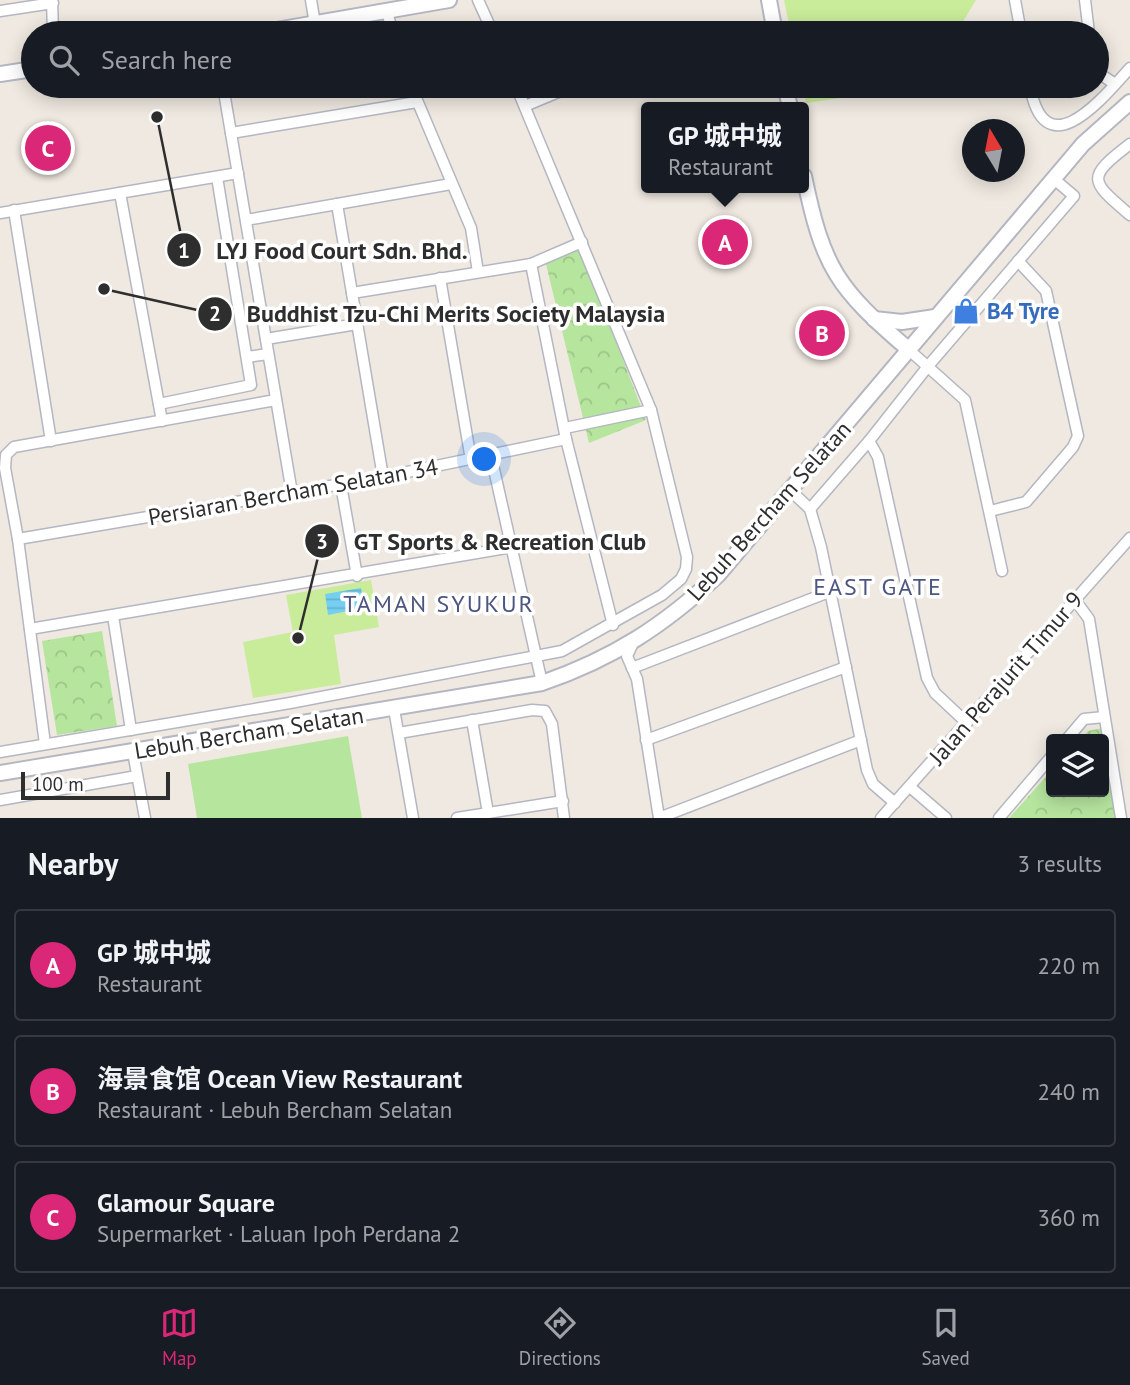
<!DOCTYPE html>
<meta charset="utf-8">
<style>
:root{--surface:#171b24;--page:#242831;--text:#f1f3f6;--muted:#9ea1a6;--line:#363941;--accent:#db2777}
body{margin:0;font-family:"PT Sans","Noto Sans SC",sans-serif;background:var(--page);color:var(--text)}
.controls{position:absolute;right:21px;bottom:21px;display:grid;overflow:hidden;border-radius:7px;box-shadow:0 4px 18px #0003}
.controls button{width:63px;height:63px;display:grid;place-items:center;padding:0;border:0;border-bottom:2px solid var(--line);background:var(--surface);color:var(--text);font:35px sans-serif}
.compass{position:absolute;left:962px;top:119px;width:63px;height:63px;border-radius:50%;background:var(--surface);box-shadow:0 4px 18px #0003;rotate:350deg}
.scale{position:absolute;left:21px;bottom:18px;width:149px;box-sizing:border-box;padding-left:7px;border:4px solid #2e2e2e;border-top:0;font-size:19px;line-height:24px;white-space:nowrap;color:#2e2e2e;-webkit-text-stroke:5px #fff;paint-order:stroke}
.you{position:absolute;left:485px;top:460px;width:24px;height:24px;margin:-18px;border:5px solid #fff;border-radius:50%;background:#1a73e8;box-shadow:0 0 0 10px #1a73e833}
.badge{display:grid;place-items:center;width:46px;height:46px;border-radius:50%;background:var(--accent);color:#fff;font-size:23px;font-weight:700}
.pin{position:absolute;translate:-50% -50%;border:4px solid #fff;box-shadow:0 2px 7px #0006}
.popup{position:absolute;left:641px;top:102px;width:168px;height:91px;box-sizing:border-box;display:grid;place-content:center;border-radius:7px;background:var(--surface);filter:drop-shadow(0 2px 5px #0005);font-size:23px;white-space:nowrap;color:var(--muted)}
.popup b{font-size:26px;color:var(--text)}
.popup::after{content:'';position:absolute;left:50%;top:100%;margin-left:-14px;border:14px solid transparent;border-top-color:var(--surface)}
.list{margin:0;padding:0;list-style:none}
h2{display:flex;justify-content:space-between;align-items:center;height:91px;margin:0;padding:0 28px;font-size:30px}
h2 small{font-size:23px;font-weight:400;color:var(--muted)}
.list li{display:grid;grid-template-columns:46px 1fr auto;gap:21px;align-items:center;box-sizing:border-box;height:112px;margin:0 14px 14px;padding:0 14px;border:2px solid var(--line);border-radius:7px}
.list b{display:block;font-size:26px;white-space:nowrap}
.list p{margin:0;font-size:23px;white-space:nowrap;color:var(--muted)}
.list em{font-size:23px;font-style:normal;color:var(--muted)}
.icon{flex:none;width:38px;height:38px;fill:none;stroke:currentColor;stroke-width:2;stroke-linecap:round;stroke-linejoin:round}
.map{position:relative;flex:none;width:1130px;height:818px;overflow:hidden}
.search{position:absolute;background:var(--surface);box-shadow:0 4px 18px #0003;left:21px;right:21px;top:21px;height:77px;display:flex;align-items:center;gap:18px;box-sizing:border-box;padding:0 24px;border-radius:38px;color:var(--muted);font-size:26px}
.sheet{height:469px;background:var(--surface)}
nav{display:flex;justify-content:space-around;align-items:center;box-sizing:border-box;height:98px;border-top:2px solid var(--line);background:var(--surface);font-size:19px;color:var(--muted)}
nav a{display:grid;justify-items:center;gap:4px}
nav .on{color:var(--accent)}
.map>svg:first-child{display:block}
.grass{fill:#b6e59e}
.park{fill:url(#park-crowns)}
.pitch{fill:#c9ec9a}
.water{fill:url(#water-rules)}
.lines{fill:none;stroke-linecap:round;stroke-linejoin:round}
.street-casing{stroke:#b4b7c1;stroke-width:13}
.secondary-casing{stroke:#b4b7c1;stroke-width:18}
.street{stroke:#fff;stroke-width:10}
.secondary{stroke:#fff;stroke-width:14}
.labels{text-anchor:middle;stroke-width:7;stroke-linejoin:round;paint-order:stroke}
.shop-label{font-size:23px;font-weight:bold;fill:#366cbe;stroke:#fff;text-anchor:start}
.street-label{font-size:23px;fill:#2e2e2e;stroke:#fff}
.neighbourhood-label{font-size:24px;letter-spacing:2px;fill:#4d5680;stroke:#fff}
.leader{fill:none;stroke:#2e2e2e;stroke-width:2.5}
.callout-dot{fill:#2e2e2e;stroke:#fff;stroke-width:2.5}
.mark-label{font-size:21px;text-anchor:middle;font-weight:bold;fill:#fff}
.callout-label{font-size:24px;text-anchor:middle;font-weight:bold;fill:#2e2e2e;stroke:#fff;stroke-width:7;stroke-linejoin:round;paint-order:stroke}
</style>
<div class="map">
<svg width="1130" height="818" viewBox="0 0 1130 818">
<defs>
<pattern id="park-crowns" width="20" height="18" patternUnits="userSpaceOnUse" patternTransform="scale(1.75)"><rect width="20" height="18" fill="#b6e59e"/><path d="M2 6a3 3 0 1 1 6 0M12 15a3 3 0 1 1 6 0" fill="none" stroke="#9dc588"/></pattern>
<pattern id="water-rules" width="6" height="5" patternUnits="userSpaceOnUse" patternTransform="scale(1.75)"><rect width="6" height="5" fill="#75cff0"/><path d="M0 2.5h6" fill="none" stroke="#66b2ce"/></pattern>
</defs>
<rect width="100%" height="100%" fill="#efe9e1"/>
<polygon class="grass" points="348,736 362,818 197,818 188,764"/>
<g class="park">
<polygon points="579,245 646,420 589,443 546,264"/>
<polygon points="102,631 117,726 57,735 42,641"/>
<polygon points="1103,728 1118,818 1009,818 1051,771 1051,792 1104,792 1104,739 1081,739 1088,731"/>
</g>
<g class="pitch">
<polygon points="784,0 976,0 956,33 791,33"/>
<polygon points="803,86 926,86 806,103"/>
<polygon points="371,580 379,627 334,635 341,684 253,698 243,642 293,632 286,595"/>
</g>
<polygon class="water" points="361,588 364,608 328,615 325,594"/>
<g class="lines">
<g class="street-casing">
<g id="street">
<polyline points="52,0 53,33"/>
<polyline points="311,0 315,24"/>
<polyline points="478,0 493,33"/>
<polyline points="1015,0 1021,33"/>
<polyline points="1085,0 1089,33"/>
<polyline points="0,11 53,3"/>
<polyline points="387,12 393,33"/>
<polyline points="1097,72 1115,84"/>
<polyline points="223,86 292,493"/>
<polyline points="411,86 471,228 478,272"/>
<path d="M1030 86C1045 169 1102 99 1130 68"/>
<polyline points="525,106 561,91"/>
<polyline points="231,133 417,102"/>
<path d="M1130 144C1086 178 1089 180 1130 215"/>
<polyline points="120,193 162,421"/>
<polyline points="337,204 383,477"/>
<polyline points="14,210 51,441"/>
<polyline points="0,213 238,173"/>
<polyline points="246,220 451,184"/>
<polyline points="531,264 566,439 613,625"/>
<polyline points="440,278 471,460"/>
<polyline points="352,293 531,264 582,242"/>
<polyline points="266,339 357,324"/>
<polyline points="908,349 965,400 1002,571"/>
<polyline points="247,357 268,354"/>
<polyline points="159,404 251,385 217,177"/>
<polyline points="565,428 651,410"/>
<polyline points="869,441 929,365 1074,196 1054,179"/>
<polyline points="491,456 542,683"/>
<polyline points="341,485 357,576"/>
<polyline points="791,491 810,509 821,547 867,770 873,784 895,803"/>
<polyline points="810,509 869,441 878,457 927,678 935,693 967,723"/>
<polyline points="990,511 1026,502 1073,447 1078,436 1046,291 1018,261"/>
<polyline points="18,539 383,477 566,439"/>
<polyline points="1075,600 1089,619 1121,818"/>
<polyline points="113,616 131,730"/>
<polyline points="30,629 513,547"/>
<polyline points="633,643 627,656 637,679 659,818"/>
<polyline points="632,668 829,592"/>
<polyline points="394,709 413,818"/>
<polyline points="472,720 488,813"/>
<polyline points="399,733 532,710 545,711 552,724 564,818"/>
<polyline points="1067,739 1084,719 1104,717"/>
<polyline points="646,740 846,667"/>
<polyline points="45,744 18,539 5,468 6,455 14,447 276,400"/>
<polyline points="0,752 290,703 562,651 662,595 681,579 686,569 687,557 651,410 516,86"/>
<polyline points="133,752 145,818"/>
<polyline points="910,787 946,818"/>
<polyline points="0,800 137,776"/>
<polyline points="457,818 563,801"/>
<polyline points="659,818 861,740"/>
<polyline points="881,818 1130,538"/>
<polyline points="999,818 1051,757"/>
</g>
</g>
<g class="secondary-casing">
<g id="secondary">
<polyline points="769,0 775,33"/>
<polyline points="259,33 449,0"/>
<polyline points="0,74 33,69"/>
<polyline points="785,86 790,107"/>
<path d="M804 176C823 268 837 288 908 349"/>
<polyline points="874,319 902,322 935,317"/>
<path d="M0 773 542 683C614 658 663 626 718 575L1083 144 1130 102"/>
</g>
</g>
<use href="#street" class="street"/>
<use href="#secondary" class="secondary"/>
</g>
<defs>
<g id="shop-bare" transform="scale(2.1)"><path d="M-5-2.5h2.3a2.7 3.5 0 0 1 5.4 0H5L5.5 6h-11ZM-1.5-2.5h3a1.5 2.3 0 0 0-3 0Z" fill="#3f7fe0" stroke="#fff" stroke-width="2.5" paint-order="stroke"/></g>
</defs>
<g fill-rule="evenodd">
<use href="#shop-bare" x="966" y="311"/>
</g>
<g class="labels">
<g class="shop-label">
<text x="987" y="319">B4 Tyre</text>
</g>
<g class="street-label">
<text transform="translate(293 492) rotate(-10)" y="8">Persiaran Bercham Selatan 34</text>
<text transform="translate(769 511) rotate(-48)" y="8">Lebuh Bercham Selatan</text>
<text transform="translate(1006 678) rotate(-49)" y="8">Jalan Perajurit Timur 9</text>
<text transform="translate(249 733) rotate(-9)" y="8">Lebuh Bercham Selatan</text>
</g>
<g class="neighbourhood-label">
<text x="878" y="595">EAST GATE</text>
<text x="439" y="612">TAMAN SYUKUR</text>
</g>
</g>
<path class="leader" d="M157 117L184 250M104 289L215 314M298 638L322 541"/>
<g class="callout-dot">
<circle cx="157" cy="117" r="7"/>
<circle cx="104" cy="289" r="7"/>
<circle cx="298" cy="638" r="7"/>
<circle cx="184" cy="250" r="18"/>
<circle cx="215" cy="314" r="18"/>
<circle cx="322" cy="541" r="18"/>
</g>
<g class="mark-label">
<text x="184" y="258">1</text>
<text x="215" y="321">2</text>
<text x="322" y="549">3</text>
</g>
<g class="callout-label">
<text x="342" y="259">LYJ Food Court Sdn. Bhd.</text>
<text x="456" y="322">Buddhist Tzu-Chi Merits Society Malaysia</text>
<text x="500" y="550">GT Sports &amp; Recreation Club</text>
</g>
</svg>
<div class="controls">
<button><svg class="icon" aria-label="layers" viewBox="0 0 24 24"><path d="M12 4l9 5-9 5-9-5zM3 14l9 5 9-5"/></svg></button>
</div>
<svg class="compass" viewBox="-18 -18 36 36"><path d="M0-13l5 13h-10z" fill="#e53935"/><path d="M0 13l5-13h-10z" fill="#9ea1a6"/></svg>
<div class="scale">100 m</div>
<div class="you"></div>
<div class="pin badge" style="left:725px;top:242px">A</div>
<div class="popup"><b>GP 城中城</b>Restaurant</div>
<div class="pin badge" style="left:822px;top:333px">B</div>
<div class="pin badge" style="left:48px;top:148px">C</div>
<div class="search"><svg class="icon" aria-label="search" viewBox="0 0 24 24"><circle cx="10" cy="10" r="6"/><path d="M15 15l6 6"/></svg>Search here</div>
</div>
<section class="sheet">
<h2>Nearby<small>3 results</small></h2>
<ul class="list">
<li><span class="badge">A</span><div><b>GP 城中城</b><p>Restaurant</p></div><em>220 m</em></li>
<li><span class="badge">B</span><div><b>海景食馆 Ocean View Restaurant</b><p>Restaurant · Lebuh Bercham Selatan</p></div><em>240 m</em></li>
<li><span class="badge">C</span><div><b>Glamour Square</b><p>Supermarket · Laluan Ipoh Perdana 2</p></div><em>360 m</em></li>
</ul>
</section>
<nav>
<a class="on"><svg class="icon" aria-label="map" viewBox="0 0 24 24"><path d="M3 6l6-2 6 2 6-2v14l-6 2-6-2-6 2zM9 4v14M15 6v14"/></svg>Map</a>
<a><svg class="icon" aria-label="directions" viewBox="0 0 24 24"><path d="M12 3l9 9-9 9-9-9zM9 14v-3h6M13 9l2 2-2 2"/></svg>Directions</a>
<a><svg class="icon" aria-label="saved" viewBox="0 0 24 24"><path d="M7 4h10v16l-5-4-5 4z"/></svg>Saved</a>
</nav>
